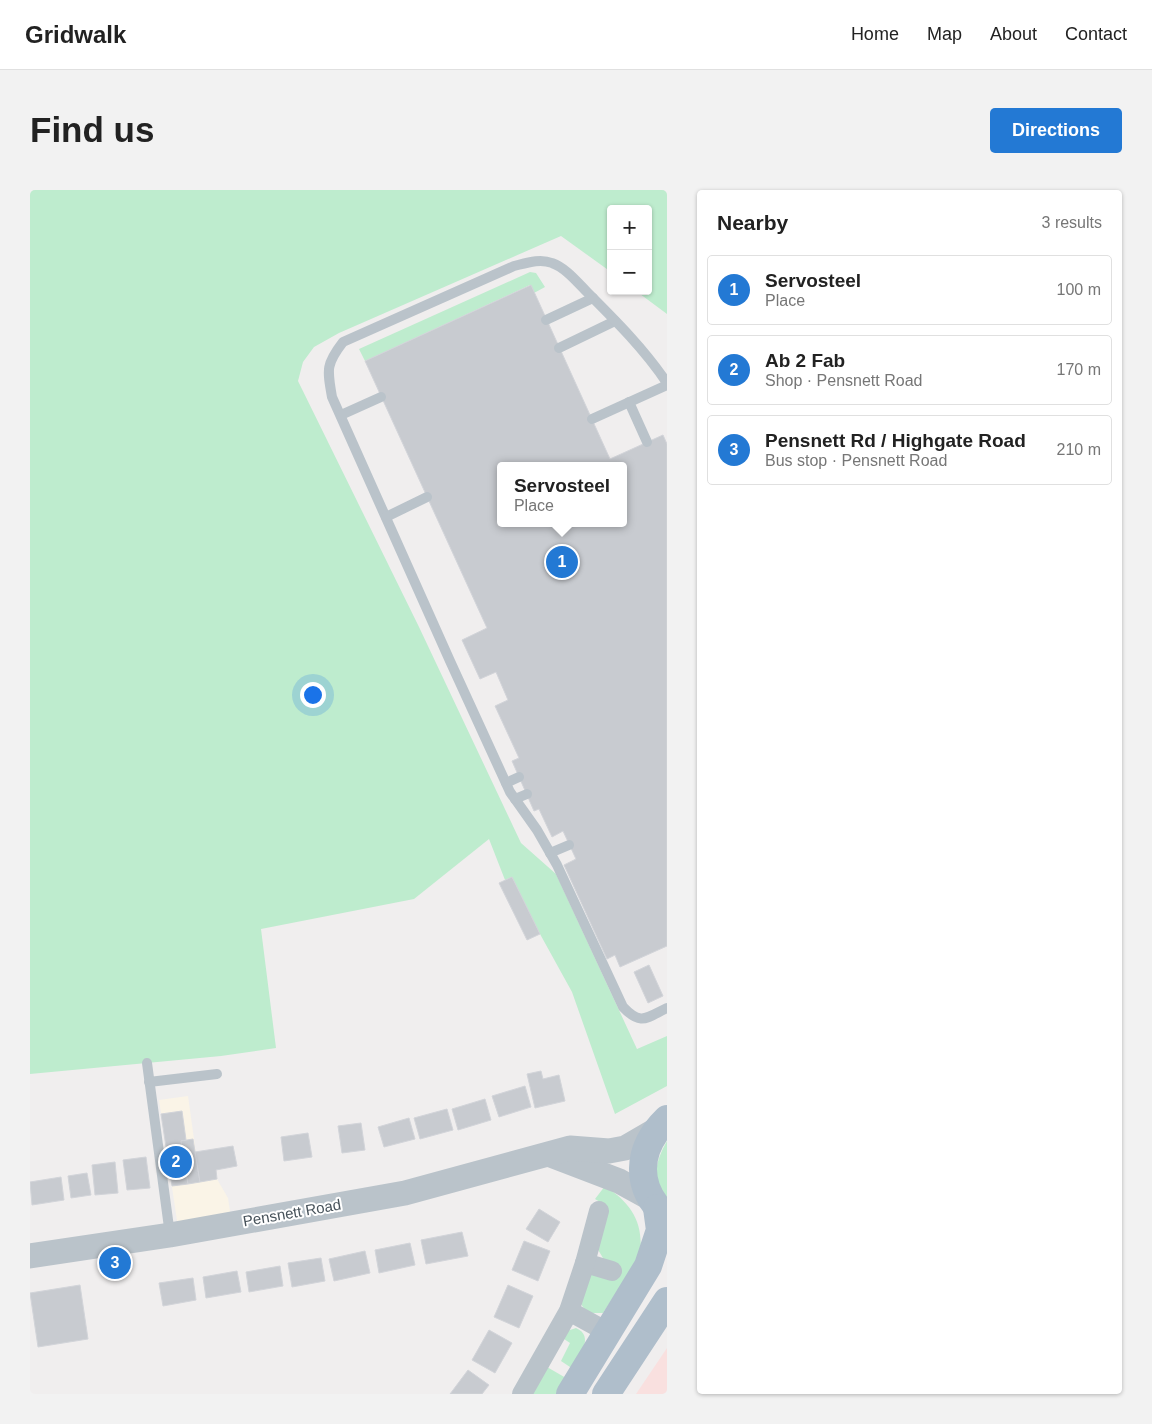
<!DOCTYPE html>
<meta charset="utf-8">
<style>
:root{--surface:#fff;--page:#f2f2f2;--text:#222;--muted:#767676;--line:#e0e0e0;--accent:#2379d4}
body{margin:0;font-family:Helvetica,sans-serif;background:var(--page);color:var(--text)}
.controls{position:absolute;right:15px;top:15px;display:grid;overflow:hidden;border-radius:5px;box-shadow:0 1px 4px #0004}
.controls button{width:45px;height:45px;display:grid;place-items:center;padding:0;border:0;border-bottom:1px solid var(--line);background:var(--surface);color:var(--text);font:25px sans-serif}
.you{position:absolute;left:282px;top:504px;width:18px;height:18px;margin:-12px;border:4px solid #fff;border-radius:50%;background:#1a73e8;box-shadow:0 0 0 8px #1a73e833}
.badge{display:grid;place-items:center;width:32px;height:32px;border-radius:50%;background:var(--accent);color:#fff;font-size:16px;font-weight:700}
.pin{position:absolute;translate:-50% -50%;border:2px solid #fff;box-shadow:0 1px 5px #0006}
.popup{position:absolute;left:467px;top:272px;width:130px;height:65px;box-sizing:border-box;display:grid;place-content:center;border-radius:5px;background:var(--surface);filter:drop-shadow(0 1px 4px #0005);font-size:16px;white-space:nowrap;color:var(--muted)}
.popup b{font-size:19px;color:var(--text)}
.popup::after{content:'';position:absolute;left:50%;top:100%;margin-left:-10px;border:10px solid transparent;border-top-color:var(--surface)}
.list{margin:0;padding:0;list-style:none}
h2{display:flex;justify-content:space-between;align-items:center;height:65px;margin:0;padding:0 20px;font-size:21px}
h2 small{font-size:16px;font-weight:400;color:var(--muted)}
.list li{display:grid;grid-template-columns:32px 1fr auto;gap:15px;align-items:center;box-sizing:border-box;height:70px;margin:0 10px 10px;padding:0 10px;border:1px solid var(--line);border-radius:5px}
.list b{display:block;font-size:19px;white-space:nowrap}
.list p{margin:0;font-size:16px;white-space:nowrap;color:var(--muted)}
.list em{font-size:16px;font-style:normal;color:var(--muted)}
.map{position:relative;flex:none;width:637px;height:1204px;overflow:hidden;border-radius:5px}
header{display:flex;align-items:center;gap:30px;box-sizing:border-box;height:70px;padding:0 25px;background:var(--surface);border-bottom:1px solid var(--line)}
header strong{font-size:24px}
nav{display:flex;gap:28px;margin-inline-start:auto;font-size:18px}
.intro{display:flex;align-items:center;justify-content:space-between;box-sizing:border-box;height:120px;padding:0 30px}
h1{margin:0;font-size:35px}
.button{padding:12px 22px;border-radius:5px;background:var(--accent);color:#fff;font-size:18px;font-weight:700}
main{display:flex;gap:30px;padding:0 30px}
aside{flex:1;background:var(--surface);border-radius:5px;box-shadow:0 1px 4px #0004}
.map>svg:first-child{display:block}
.commercial{fill:#faf4e7}
.medical{fill:#f9e0df}
.green{fill:#beecce}
.building{fill:#c8cbd0;stroke:#d2d4d9;fill-rule:evenodd}
.lines{fill:none;stroke-linecap:round;stroke-linejoin:round}
.service{stroke:#bac3ca;stroke-width:10}
.minor{stroke:#bac3ca;stroke-width:20}
.tertiary{stroke:#bac3ca;stroke-width:25}
.primary{stroke:#afbecb;stroke-width:28}
.labels{text-anchor:middle;stroke-width:4;stroke-linejoin:round;paint-order:stroke}
.street-label{font-size:15px;fill:#47525a;stroke:#fff}
</style>
<header>
<strong>Gridwalk</strong>
<nav><a>Home</a><a>Map</a><a>About</a><a>Contact</a></nav>
</header>
<div class="intro"><h1>Find us</h1><a class="button">Directions</a></div>
<main>
<div class="map">
<svg width="637" height="1204" viewBox="0 0 637 1204">
<rect width="100%" height="100%" fill="#f0eeee"/>
<polygon class="commercial" points="158,906 170,992 187,989 198,1008 202,1034 149,1044 129,910"/>
<polygon class="medical" points="637,1158 637,1204 606,1204"/>
<g class="green">
<polygon points="0,0 637,0 637,124 606,101 618,101 618,19 581,19 581,82 531,46 309,143 284,157 273,172 268,191 389,437 491,653 526,684 607,859 637,846 637,896 585,924 542,802 510,744 482,687 475,690 459,649 384,709 231,739 246,858 191,866 0,884"/>
<polygon points="500,82 506,83 515,97 504,103 500,95 335,171 329,159"/>
<path d="M637 951V1013C623 989 623 976 637 951Z"/>
<path d="M575 996C602 1014 614 1033 610 1066L573 1123H561L555 1120 549 1111 550 1097 573 1068 567 1058 566 1052 577 1016 565 1009Z"/>
<path d="M546 1138C565 1146 549 1167 543 1179L531 1171 540 1153 531 1147 537 1141Z"/>
<polygon points="517,1177 536,1188 527,1204 502,1204"/>
</g>
<g class="building">
<path d="M501 95 580 269 633 245 637 254V756L590 777 585 765 577 769 534 675 546 669 533 641 522 647 509 619 504 621 482 571 489 568 465 516 478 510 466 482 450 489 432 450 457 438 335 171ZM471 276H593V333H471Z"/>
<polygon points="482,687 510,744 497,750 469,693"/>
<polygon points="619,775 633,806 618,813 604,782"/>
<polygon points="511,881 513,889 529,885 535,911 505,918 497,884"/>
<polygon points="495,896 501,917 469,927 462,906"/>
<polygon points="455,909 461,930 428,940 422,919"/>
<polygon points="417,919 423,940 390,949 384,928"/>
<polygon points="152,921 156,950 151,951 158,994 142,996 131,924"/>
<polygon points="379,928 385,949 354,957 348,937"/>
<polygon points="331,933 335,960 312,963 308,936"/>
<polygon points="278,943 282,967 254,971 251,947"/>
<polygon points="163,949 170,992 158,994 151,951"/>
<polygon points="203,956 207,976 186,980 187,989 170,992 165,962"/>
<polygon points="116,967 120,998 97,1000 93,970"/>
<polygon points="85,972 88,1003 65,1005 62,975"/>
<polygon points="57,983 61,1005 41,1008 38,986"/>
<polygon points="31,987 34,1010 2,1015 0,992"/>
<polygon points="509,1019 530,1032 518,1052 496,1039"/>
<polygon points="432,1042 438,1066 396,1074 391,1050"/>
<polygon points="494,1051 520,1061 508,1091 482,1080"/>
<polygon points="380,1053 385,1075 349,1083 345,1060"/>
<polygon points="335,1061 340,1083 304,1091 299,1069"/>
<polygon points="291,1068 295,1091 262,1097 258,1073"/>
<polygon points="250,1076 253,1096 219,1102 216,1082"/>
<polygon points="207,1081 211,1102 176,1108 173,1087"/>
<polygon points="163,1088 166,1110 133,1116 129,1093"/>
<polygon points="50,1095 58,1149 8,1157 0,1103"/>
<polygon points="478,1095 503,1106 489,1138 464,1127"/>
<polygon points="459,1140 482,1153 465,1183 442,1170"/>
<polygon points="438,1180 459,1195 452,1204 420,1204"/>
</g>
<g class="lines">
<g class="service">
<polyline points="516,130 563,108"/>
<polyline points="529,158 585,131"/>
<path d="M637 193C615 160 586 131 557 102 547 92 536 78 522 73 510 68 496 73 484 76L313 152C296 174 297 179 302 207L420 471 480 602 507 640 527 675 593 817C611 836 616 828 637 818"/>
<polyline points="599,212 617,252"/>
<polyline points="311,225 351,207"/>
<polyline points="562,229 637,195"/>
<polyline points="356,327 397,307"/>
<polyline points="476,593 489,587"/>
<polyline points="485,609 497,604"/>
<polyline points="520,663 539,655"/>
<polyline points="117,873 140,1045"/>
<polyline points="119,892 187,884"/>
</g>
<g class="minor">
<polyline points="555,1073 582,1081"/>
<polyline points="539,1121 579,1143"/>
<polyline points="492,1204 539,1121 555,1073 569,1021"/>
</g>
<g class="tertiary">
<polyline points="521,965 589,991 620,1008"/>
<polyline points="0,1066 140,1045 375,1003 540,958 579,961 595,958 626,940"/>
</g>
<g class="primary">
<path d="M637 929C606 959 604 998 637 1027"/>
<polyline points="540,1204 618,1076 630,1040 627,1018"/>
<polyline points="576,1204 637,1111"/>
</g>
</g>
<g class="labels">
<g class="street-label">
<text transform="translate(262 1023) rotate(-10)" y="5">Pensnett Road</text>
</g>
</g>
</svg>
<div class="controls">
<button>+</button>
<button>−</button>
</div>
<div class="you"></div>
<div class="pin badge" style="left:532px;top:372px">1</div>
<div class="popup"><b>Servosteel</b>Place</div>
<div class="pin badge" style="left:146px;top:972px">2</div>
<div class="pin badge" style="left:85px;top:1073px">3</div>
</div>
<aside>
<h2>Nearby<small>3 results</small></h2>
<ul class="list">
<li><span class="badge">1</span><div><b>Servosteel</b><p>Place</p></div><em>100 m</em></li>
<li><span class="badge">2</span><div><b>Ab 2 Fab</b><p>Shop · Pensnett Road</p></div><em>170 m</em></li>
<li><span class="badge">3</span><div><b>Pensnett Rd / Highgate Road</b><p>Bus stop · Pensnett Road</p></div><em>210 m</em></li>
</ul>
</aside>
</main>
